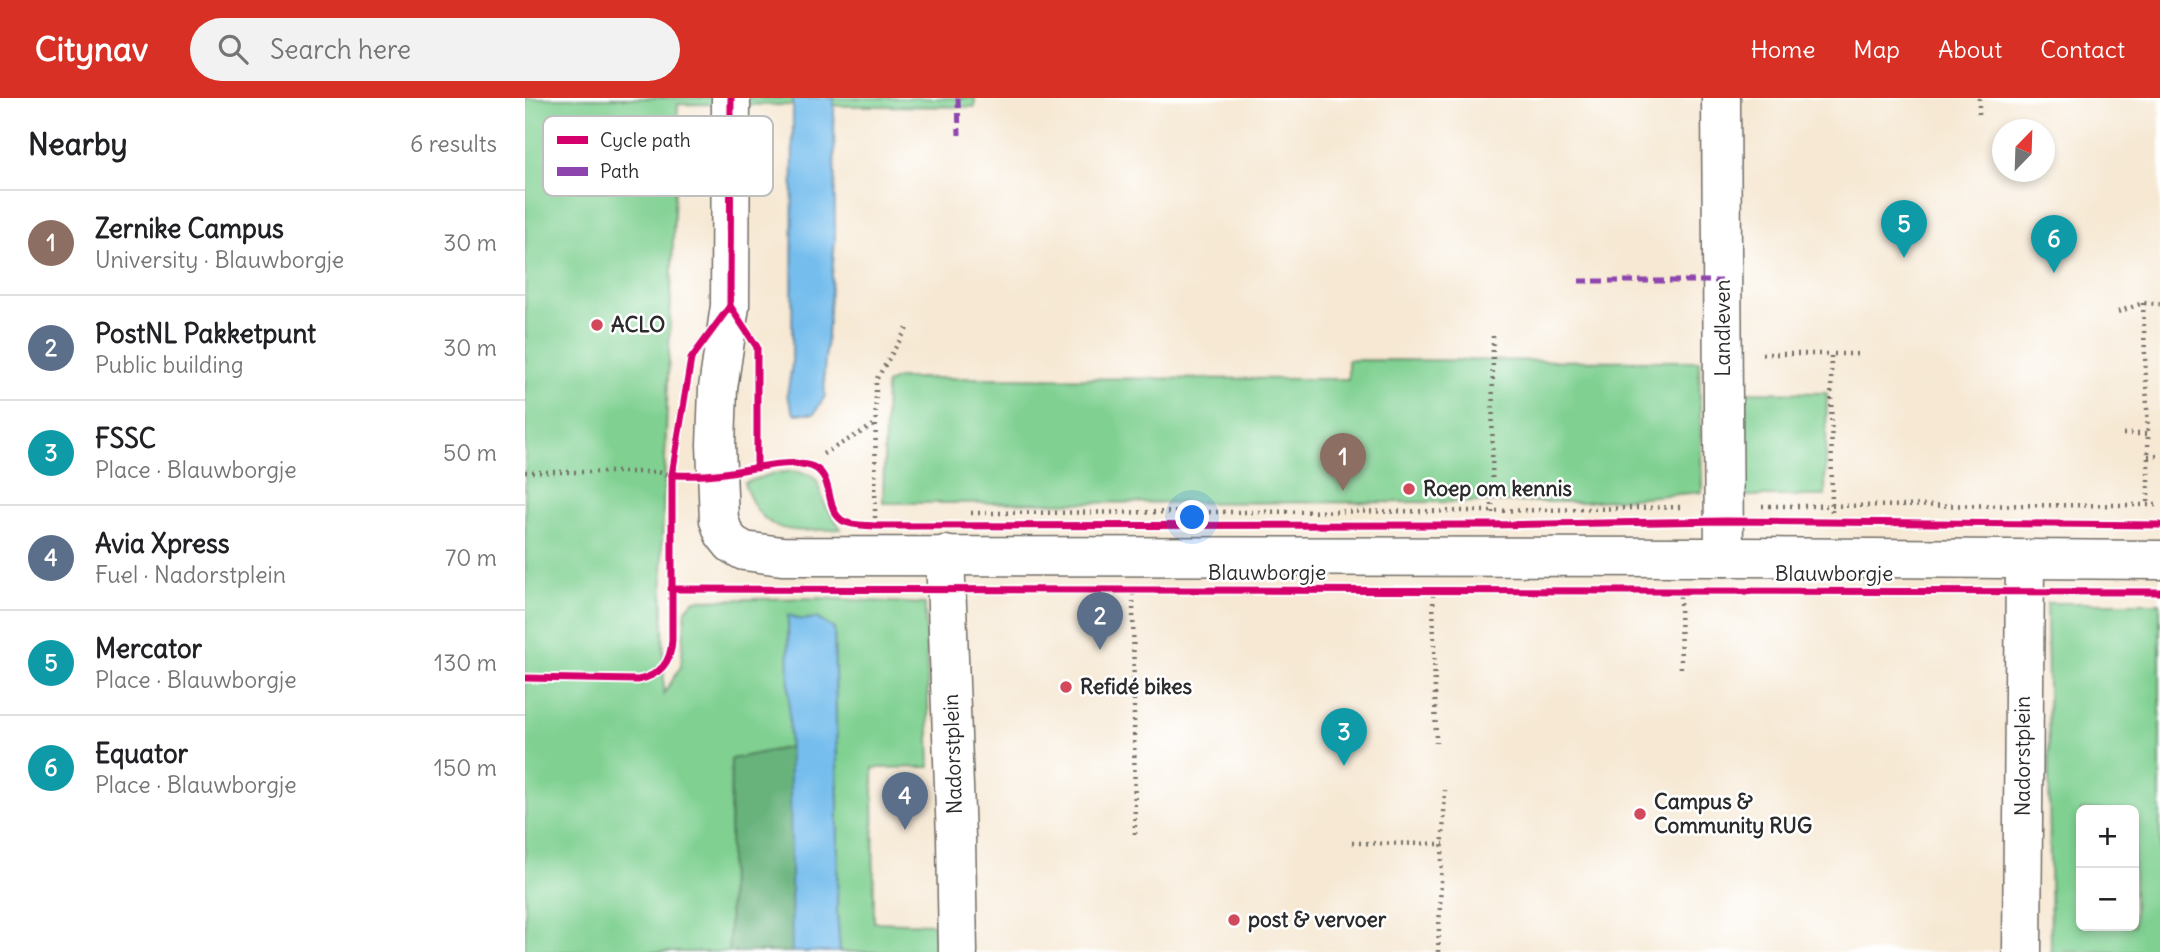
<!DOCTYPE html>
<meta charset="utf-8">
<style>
:root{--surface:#fff;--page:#f2f2f2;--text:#202124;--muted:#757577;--line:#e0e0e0;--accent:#d93025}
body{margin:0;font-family:Delius,sans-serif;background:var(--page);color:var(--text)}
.controls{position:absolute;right:21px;bottom:21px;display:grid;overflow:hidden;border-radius:10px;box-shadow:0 4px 10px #0003}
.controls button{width:63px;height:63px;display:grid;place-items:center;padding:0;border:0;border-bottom:2px solid var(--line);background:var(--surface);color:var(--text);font:35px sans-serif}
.compass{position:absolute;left:1467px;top:21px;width:63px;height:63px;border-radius:50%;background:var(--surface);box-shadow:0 4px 10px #0003;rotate:23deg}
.you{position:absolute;left:668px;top:420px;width:24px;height:24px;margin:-18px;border:5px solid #fff;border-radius:50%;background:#1a73e8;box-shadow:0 0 0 10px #1a73e833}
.badge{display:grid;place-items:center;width:46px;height:46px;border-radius:50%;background:var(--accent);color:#fff;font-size:23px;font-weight:700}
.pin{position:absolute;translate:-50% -58px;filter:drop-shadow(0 2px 4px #0008)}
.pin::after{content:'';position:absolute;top:37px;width:24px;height:21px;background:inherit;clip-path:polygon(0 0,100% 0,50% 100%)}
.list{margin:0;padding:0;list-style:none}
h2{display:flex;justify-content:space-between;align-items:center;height:91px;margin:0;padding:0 28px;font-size:30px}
h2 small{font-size:23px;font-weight:400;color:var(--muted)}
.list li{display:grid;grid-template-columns:46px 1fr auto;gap:21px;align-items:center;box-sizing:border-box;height:105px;padding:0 28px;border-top:2px solid var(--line)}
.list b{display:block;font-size:26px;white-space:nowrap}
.list p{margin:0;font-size:23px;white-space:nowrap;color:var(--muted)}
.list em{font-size:23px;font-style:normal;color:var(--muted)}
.icon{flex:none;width:38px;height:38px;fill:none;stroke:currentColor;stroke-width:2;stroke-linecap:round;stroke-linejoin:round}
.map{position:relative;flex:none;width:1635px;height:854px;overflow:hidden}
header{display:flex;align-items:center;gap:42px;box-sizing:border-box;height:98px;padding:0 35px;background:var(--accent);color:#fff}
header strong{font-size:33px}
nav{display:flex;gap:38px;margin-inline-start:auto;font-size:24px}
.search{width:490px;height:63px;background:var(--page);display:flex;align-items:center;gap:18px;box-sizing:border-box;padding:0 24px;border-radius:38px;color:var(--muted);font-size:26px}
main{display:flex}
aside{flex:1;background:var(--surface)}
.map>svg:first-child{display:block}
.green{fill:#7fd091;stroke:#557e5e;stroke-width:2;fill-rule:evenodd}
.forest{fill:#67b27b;stroke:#496e53;stroke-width:2}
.water{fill:#75bded;stroke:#50748c;stroke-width:2}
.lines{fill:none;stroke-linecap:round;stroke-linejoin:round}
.minor-casing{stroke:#726d66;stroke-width:41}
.path{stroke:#726d66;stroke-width:4.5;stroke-dasharray:2 5;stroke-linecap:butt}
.minor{stroke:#fff;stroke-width:38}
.quiet{stroke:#8e44ad;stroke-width:5;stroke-dasharray:10 5;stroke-linecap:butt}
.cycleway-casing{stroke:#fff;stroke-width:11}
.cycleway{stroke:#d6006c;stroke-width:7}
.poi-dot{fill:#d1495b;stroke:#fff;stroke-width:2.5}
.labels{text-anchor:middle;stroke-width:5;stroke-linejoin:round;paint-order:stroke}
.poi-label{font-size:21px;font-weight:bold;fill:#2b2b2b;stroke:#fff;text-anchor:start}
.street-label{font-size:21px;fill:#2b2b2b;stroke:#fff}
.key{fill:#fff;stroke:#bfbfbf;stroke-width:2}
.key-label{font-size:19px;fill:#2b2b2b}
</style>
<header>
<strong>Citynav</strong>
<div class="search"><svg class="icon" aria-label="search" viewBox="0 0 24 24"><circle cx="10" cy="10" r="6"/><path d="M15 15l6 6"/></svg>Search here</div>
<nav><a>Home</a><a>Map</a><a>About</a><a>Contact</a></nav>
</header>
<main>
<aside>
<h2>Nearby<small>6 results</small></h2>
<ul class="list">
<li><span class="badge" style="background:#8d6e63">1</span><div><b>Zernike Campus</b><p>University · Blauwborgje</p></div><em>30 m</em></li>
<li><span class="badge" style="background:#5c6f8a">2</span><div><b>PostNL Pakketpunt</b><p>Public building</p></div><em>30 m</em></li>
<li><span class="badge" style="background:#0f9aa8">3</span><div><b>FSSC</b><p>Place · Blauwborgje</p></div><em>50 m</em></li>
<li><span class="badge" style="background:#5c6f8a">4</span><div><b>Avia Xpress</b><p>Fuel · Nadorstplein</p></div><em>70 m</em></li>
<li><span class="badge" style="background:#0f9aa8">5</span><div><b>Mercator</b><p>Place · Blauwborgje</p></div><em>130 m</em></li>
<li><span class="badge" style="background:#0f9aa8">6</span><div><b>Equator</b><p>Place · Blauwborgje</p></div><em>150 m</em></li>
</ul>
</aside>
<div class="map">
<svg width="1635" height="854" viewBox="0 0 1635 854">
<rect width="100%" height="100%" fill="#fff"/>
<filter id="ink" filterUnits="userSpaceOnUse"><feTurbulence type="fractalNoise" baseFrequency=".0143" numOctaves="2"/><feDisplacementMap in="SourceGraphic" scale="14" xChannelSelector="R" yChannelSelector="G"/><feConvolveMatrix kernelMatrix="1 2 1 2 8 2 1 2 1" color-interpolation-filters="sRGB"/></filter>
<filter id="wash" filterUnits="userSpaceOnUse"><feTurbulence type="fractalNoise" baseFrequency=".00686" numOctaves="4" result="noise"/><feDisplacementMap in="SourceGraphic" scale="28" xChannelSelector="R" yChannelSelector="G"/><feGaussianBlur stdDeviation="1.57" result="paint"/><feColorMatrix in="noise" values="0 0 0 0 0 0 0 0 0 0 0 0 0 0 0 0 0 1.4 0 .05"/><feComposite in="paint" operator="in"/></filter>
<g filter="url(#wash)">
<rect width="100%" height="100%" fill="#f6e8d3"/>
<g class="green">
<polygon points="0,0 450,0 450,9 153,6 137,444 139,596 156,568 161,511 169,502 293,500 400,506 405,669 348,670 349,824 409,826 410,854 315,854 312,814 313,709 309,531 291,520 277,522 263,517 266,649 206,661 204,854 0,854"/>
<polygon points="823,262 1174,263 1177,394 1059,404 358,405 361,286 372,280 823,281"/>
<polygon points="1221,294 1302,295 1300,398 1220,398"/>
<path d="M268 373 286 377 292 383 299 405 316 431C267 433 238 441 219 385L246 376Z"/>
<path d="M1522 505H1635V854H1526ZM1556 712H1609V828H1556Z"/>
</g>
<polygon class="forest" points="266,649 267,854 204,854 206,661"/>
<g class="water">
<polygon points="268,0 309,0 310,142 299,274 300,298 289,316 269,316 262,297 267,267"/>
<polygon points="263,517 277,522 291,520 309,531 313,709 312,814 315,854 267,854"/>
</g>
</g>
<g filter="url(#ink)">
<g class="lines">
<g class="minor-casing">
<g id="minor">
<polyline points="206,0 205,208 193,290 191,347 194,422 199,436 207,446 219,453 257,458 1213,459 1635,462"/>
<polyline points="1196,0 1199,459"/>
<polyline points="420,457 431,739 433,854"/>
<polyline points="1497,854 1500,462"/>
</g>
</g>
<g class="path">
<polyline points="1454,0 1454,16"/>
<polyline points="1618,205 1623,336"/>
<polyline points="1593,214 1618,205 1635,206"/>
<polyline points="1237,256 1306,256"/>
<polyline points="1598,336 1623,336 1623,407"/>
<polyline points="298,356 349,327"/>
<polyline points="1623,358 1635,358"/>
<polyline points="0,374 131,374 147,377"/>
<polyline points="1237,408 1635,407"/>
<polyline points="446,415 967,413 1158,409"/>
<polyline points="967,415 968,233"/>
<polyline points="350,420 351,282 384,227"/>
<polyline points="1307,421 1306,256 1335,256"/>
<polyline points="608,496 610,741"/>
<polyline points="908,497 911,645"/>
<polyline points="1155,498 1156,574"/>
<polyline points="827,745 919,746"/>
<polyline points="913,854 920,692"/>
</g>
<use href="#minor" class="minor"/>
<g class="quiet">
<polyline points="433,0 434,37"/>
<polyline points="1054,183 1197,183"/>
</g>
<g class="cycleway-casing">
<g id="cycleway">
<polyline points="206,0 205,208 232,249 232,370"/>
<path d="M147 377C162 377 176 378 191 376 216 374 258 361 282 367 312 373 297 410 318 423 327 428 340 427 350 428L967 427 1199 423 1635 427"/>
<polyline points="146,491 1635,494"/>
<path d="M0 580 113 582C135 577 146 565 147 542V377L166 261 205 208"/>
</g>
</g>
<use href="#cycleway" class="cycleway"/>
</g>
</g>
<g class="poi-dot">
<circle cx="72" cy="227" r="7"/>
<circle cx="884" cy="391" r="7"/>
<circle cx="541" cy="589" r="7"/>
<circle cx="1115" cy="716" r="7"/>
<circle cx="709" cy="822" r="7"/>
</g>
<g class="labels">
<g class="poi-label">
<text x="86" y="234">ACLO</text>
<text x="898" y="398">Roep om kennis</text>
<text x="555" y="596">Refidé bikes</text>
<text x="1129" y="711">Campus &amp;<tspan x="1129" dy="24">Community RUG</tspan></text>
<text x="723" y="829">post &amp; vervoer</text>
</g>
<g class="street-label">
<text transform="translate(1198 230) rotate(-90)" y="7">Landleven</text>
<text x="742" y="482">Blauwborgje</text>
<text x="1309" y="483">Blauwborgje</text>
<text transform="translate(428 656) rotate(-92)" y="7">Nadorstplein</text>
<text transform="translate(1498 658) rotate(-90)" y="7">Nadorstplein</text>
</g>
</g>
<rect x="18" y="18" width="230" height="80" rx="10" class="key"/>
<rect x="32" y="38" width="31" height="8" fill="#d6006c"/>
<rect x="32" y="69" width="31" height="9" fill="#8e44ad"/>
<g class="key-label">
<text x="75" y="49">Cycle path</text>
<text x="75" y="80">Path</text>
</g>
</svg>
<div class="controls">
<button>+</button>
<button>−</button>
</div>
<svg class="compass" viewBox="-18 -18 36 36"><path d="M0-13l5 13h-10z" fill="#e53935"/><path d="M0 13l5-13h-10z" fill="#757577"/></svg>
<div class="you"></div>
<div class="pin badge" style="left:818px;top:393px;background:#8d6e63">1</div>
<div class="pin badge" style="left:575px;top:552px;background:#5c6f8a">2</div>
<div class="pin badge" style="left:819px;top:668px;background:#0f9aa8">3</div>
<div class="pin badge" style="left:380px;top:732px;background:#5c6f8a">4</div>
<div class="pin badge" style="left:1379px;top:160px;background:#0f9aa8">5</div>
<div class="pin badge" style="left:1529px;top:175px;background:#0f9aa8">6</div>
</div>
</main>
